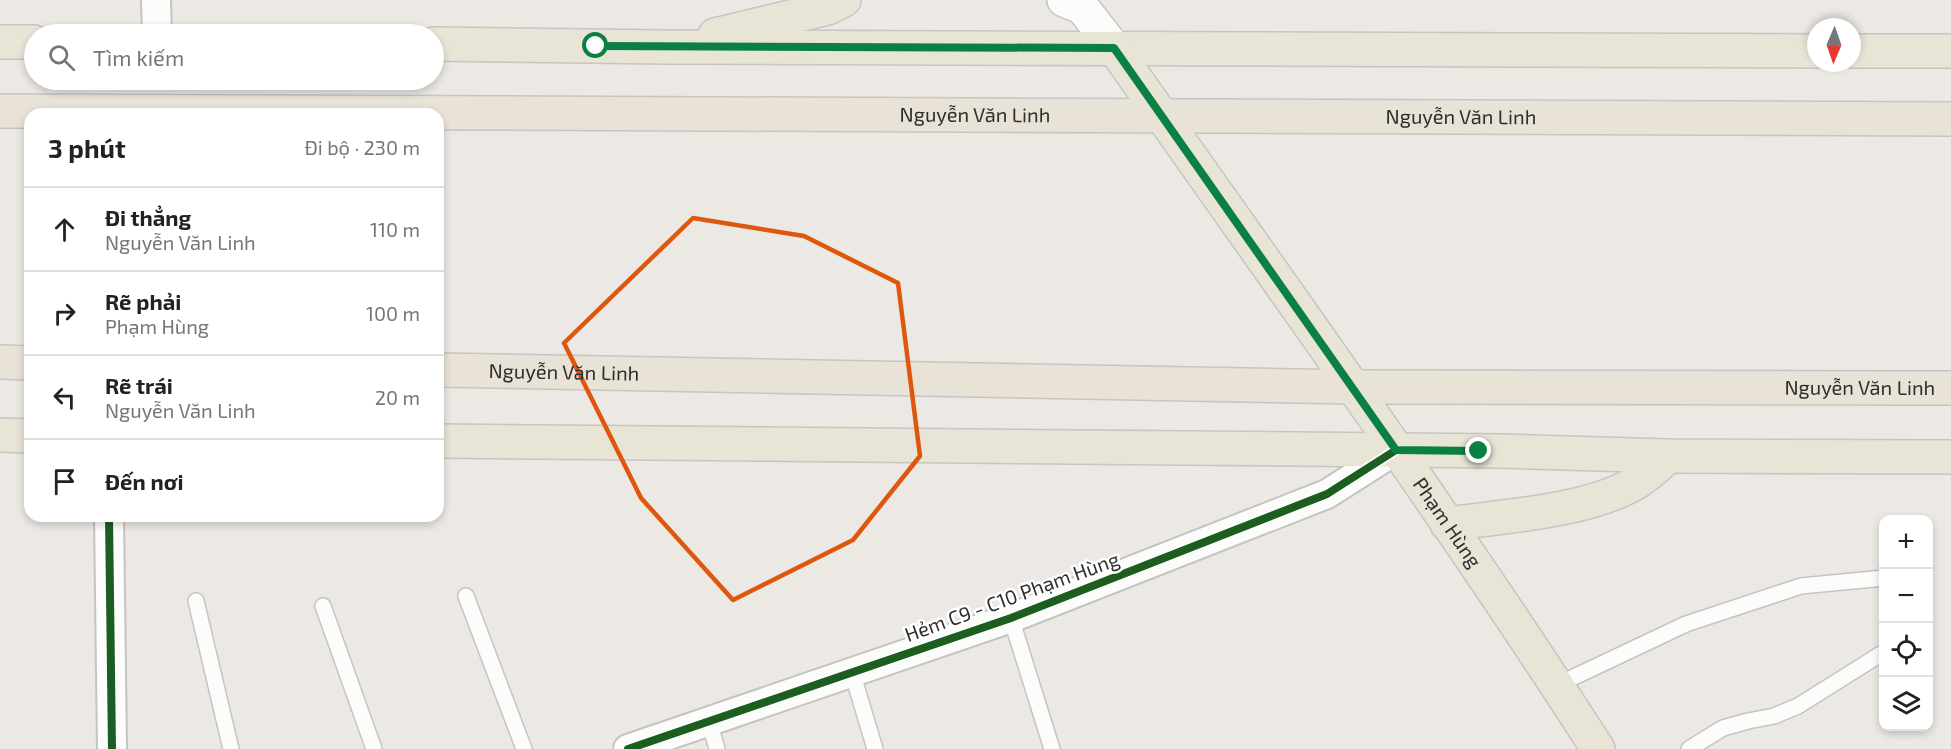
<!DOCTYPE html>
<html lang="vi">
<meta charset="utf-8">
<style>
:root{--surface:#fff;--page:#f2f2f2;--text:#222;--muted:#767676;--line:#e0e0e0}
body{margin:0;font-family:"Exo 2",sans-serif;background:var(--page);color:var(--text)}
.controls{position:absolute;right:18px;bottom:18px;display:grid;overflow:hidden;border-radius:12px;box-shadow:0 3px 9px #0003}
.controls button{width:54px;height:54px;display:grid;place-items:center;padding:0;border:0;border-bottom:2px solid var(--line);background:var(--surface);color:var(--text);font:30px sans-serif}
.compass{position:absolute;left:1807px;top:18px;width:54px;height:54px;border-radius:50%;background:var(--surface);box-shadow:0 3px 9px #0003;rotate:182deg}
.stop{position:absolute;width:18px;height:18px;margin:-14px;border:4px solid #0b8043;border-radius:50%;background:#fff}
.stop.end{background:#0b8043;border-color:#fff;box-shadow:0 2px 6px #0008}
.list{margin:0;padding:0;list-style:none}
h2{display:flex;justify-content:space-between;align-items:center;height:78px;margin:0;padding:0 24px;font-size:26px}
h2 small{font-size:20px;font-weight:400;color:var(--muted)}
.list li{display:grid;grid-template-columns:39px 1fr auto;gap:18px;align-items:center;box-sizing:border-box;height:84px;padding:0 24px;border-top:2px solid var(--line)}
.list b{display:block;font-size:22px;white-space:nowrap}
.list p{margin:0;font-size:20px;white-space:nowrap;color:var(--muted)}
.list em{font-size:20px;font-style:normal;color:var(--muted)}
.icon{flex:none;width:33px;height:33px;fill:none;stroke:currentColor;stroke-width:2;stroke-linecap:round;stroke-linejoin:round}
.map{position:relative;flex:none;width:1951px;height:749px;overflow:hidden}
.search{position:absolute;background:var(--surface);box-shadow:0 3px 9px #0003;left:24px;top:24px;width:420px;height:66px;display:flex;align-items:center;gap:15px;box-sizing:border-box;padding:0 21px;border-radius:33px;color:var(--muted);font-size:22px}
.panel{position:absolute;background:var(--surface);box-shadow:0 3px 9px #0003;left:24px;top:108px;width:420px;height:414px;border-radius:18px}
.map>svg:first-child{display:block}
.lines{fill:none;stroke-linecap:round;stroke-linejoin:round}
.service-casing{stroke:#c5c4c5;stroke-width:18}
.minor-casing{stroke:#c5c4c5;stroke-width:32}
.secondary-casing{stroke:#c5c4c5;stroke-width:36}
.primary-casing{stroke:#c6c5c4;stroke-width:36}
.trunk-casing{stroke:#c6c5c4;stroke-width:36}
.service{stroke:#fcfcfb;stroke-width:15}
.minor{stroke:#fcfcfb;stroke-width:28}
.secondary{stroke:#fcfcfb;stroke-width:33}
.primary{stroke:#e8e4d6;stroke-width:33}
.trunk{stroke:#e9e2d6;stroke-width:33}
.cycleway-casing{stroke:#fff;stroke-width:11}
.cycleway{stroke:#1b5e20;stroke-width:8}
.route{stroke:#0b8043;stroke-width:8}
.marked{fill:none;stroke:#df570e;stroke-width:4.5;stroke-linejoin:round}
.labels{text-anchor:middle;stroke-width:5;stroke-linejoin:round;paint-order:stroke}
.street-label{font-size:20px;fill:#2e2e2e;stroke:#fff}
</style>
<div class="map">
<svg width="1951" height="749" viewBox="0 0 1951 749">
<rect width="100%" height="100%" fill="#ece8e4"/>
<g class="lines">
<g class="service-casing">
<g id="service">
<polyline points="466,596 524,749"/>
<polyline points="196,601 231,749"/>
<polyline points="323,606 374,749"/>
<polyline points="1011,618 1052,749"/>
<polyline points="852,672 875,749"/>
<polyline points="1557,685 1686,624 1801,586 1884,578"/>
<polyline points="709,721 717,749"/>
<polyline points="1689,749 1723,728 1748,721 1774,716 1798,706 1884,652"/>
</g>
</g>
<g class="minor-casing">
<g id="minor">
<polyline points="156,0 157,34"/>
<polyline points="109,516 112,749"/>
<polyline points="628,749 1011,618 1327,494 1396,450"/>
</g>
</g>
<g class="secondary-casing">
<polyline id="secondary" points="1064,0 1082,7 1114,48"/>
</g>
<g class="primary-casing">
<g id="primary">
<polyline points="715,35 828,8 844,0"/>
<polyline points="0,42 34,42"/>
<polyline points="434,44 666,47 1816,51"/>
<path id="s1" d="M1114 48C1277 280 1444 510 1598 749"/>
<polyline points="1852,51 1951,51"/>
<polyline points="0,435 30,436"/>
<polyline points="438,441 1500,451 1668,456 1951,457"/>
<path d="M1447 524C1504 516 1582 512 1632 485 1646 477 1657 467 1668 456"/>
</g>
</g>
<g class="trunk-casing">
<g id="trunk">
<path id="s2" d="M0 111 1951 119"/>
<polyline points="0,362 30,363"/>
<path id="s3" d="M438 370 1352 387 1951 388"/>
</g>
</g>
<use href="#service" class="service"/>
<use href="#minor" class="minor"/>
<use href="#secondary" class="secondary"/>
<use href="#primary" class="primary"/>
<use href="#trunk" class="trunk"/>
<g class="cycleway-casing">
<g id="cycleway">
<polyline points="109,516 112,749"/>
<polyline points="628,749 1011,618 1327,494 1396,450"/>
</g>
</g>
<use href="#cycleway" class="cycleway"/>
</g>
<g class="lines">
<polyline class="route" points="596,46 1114,48 1396,450 1479,451"/>
</g>
<path class="marked" d="M693 218 804 236 898 283 920 456 853 540 733 600 641 498 564 343Z"/>
<g class="labels">
<g class="street-label">
<text dy="7" stroke="none"><textPath href="#s2" startOffset="975">Nguyễn Văn Linh</textPath></text>
<text dy="7" stroke="none"><textPath href="#s2" startOffset="1461">Nguyễn Văn Linh</textPath></text>
<text dy="7" stroke="none"><textPath href="#s3" startOffset="126">Nguyễn Văn Linh</textPath></text>
<text dy="7" stroke="none"><textPath href="#s3" startOffset="1422">Nguyễn Văn Linh</textPath></text>
<text dy="7" stroke="none"><textPath href="#s1" startOffset="580">Phạm Hùng</textPath></text>
<text transform="translate(1012 597) rotate(-20)" y="7">Hẻm C9 - C10 Phạm Hùng</text>
</g>
</g>
</svg>
<div class="controls">
<button>+</button>
<button>−</button>
<button><svg class="icon" aria-label="locate" viewBox="0 0 24 24"><circle cx="12" cy="12" r="6"/><path d="M12 2v4M12 18v4M2 12h4M18 12h4"/></svg></button>
<button><svg class="icon" aria-label="layers" viewBox="0 0 24 24"><path d="M12 4l9 5-9 5-9-5zM3 14l9 5 9-5"/></svg></button>
</div>
<svg class="compass" viewBox="-18 -18 36 36"><path d="M0-13l5 13h-10z" fill="#e53935"/><path d="M0 13l5-13h-10z" fill="#767676"/></svg>
<div class="stop" style="left:596px;top:46px"></div>
<div class="stop end" style="left:1479px;top:451px"></div>
<div class="search"><svg class="icon" aria-label="search" viewBox="0 0 24 24"><circle cx="10" cy="10" r="6"/><path d="M15 15l6 6"/></svg>Tìm kiếm</div>
<section class="panel">
<h2>3 phút<small>Đi bộ · 230 m</small></h2>
<ul class="list">
<li><svg class="icon" aria-label="ahead" viewBox="0 0 24 24"><path d="M12 20V5M6 11l6-6 6 6"/></svg><div><b>Đi thẳng</b><p>Nguyễn Văn Linh</p></div><em>110 m</em></li>
<li><svg class="icon" aria-label="right" viewBox="0 0 24 24"><path d="M7 20v-9h11M14 6l5 5-5 5"/></svg><div><b>Rẽ phải</b><p>Phạm Hùng</p></div><em>100 m</em></li>
<li><svg class="icon" aria-label="left" viewBox="0 0 24 24"><path d="M17 20v-9H6M10 6l-5 5 5 5"/></svg><div><b>Rẽ trái</b><p>Nguyễn Văn Linh</p></div><em>20 m</em></li>
<li><svg class="icon" aria-label="arrive" viewBox="0 0 24 24"><path d="M6 21V4h12l-3 4 3 4H6"/></svg><div><b>Đến nơi</b></div></li>
</ul>
</section>
</div>
